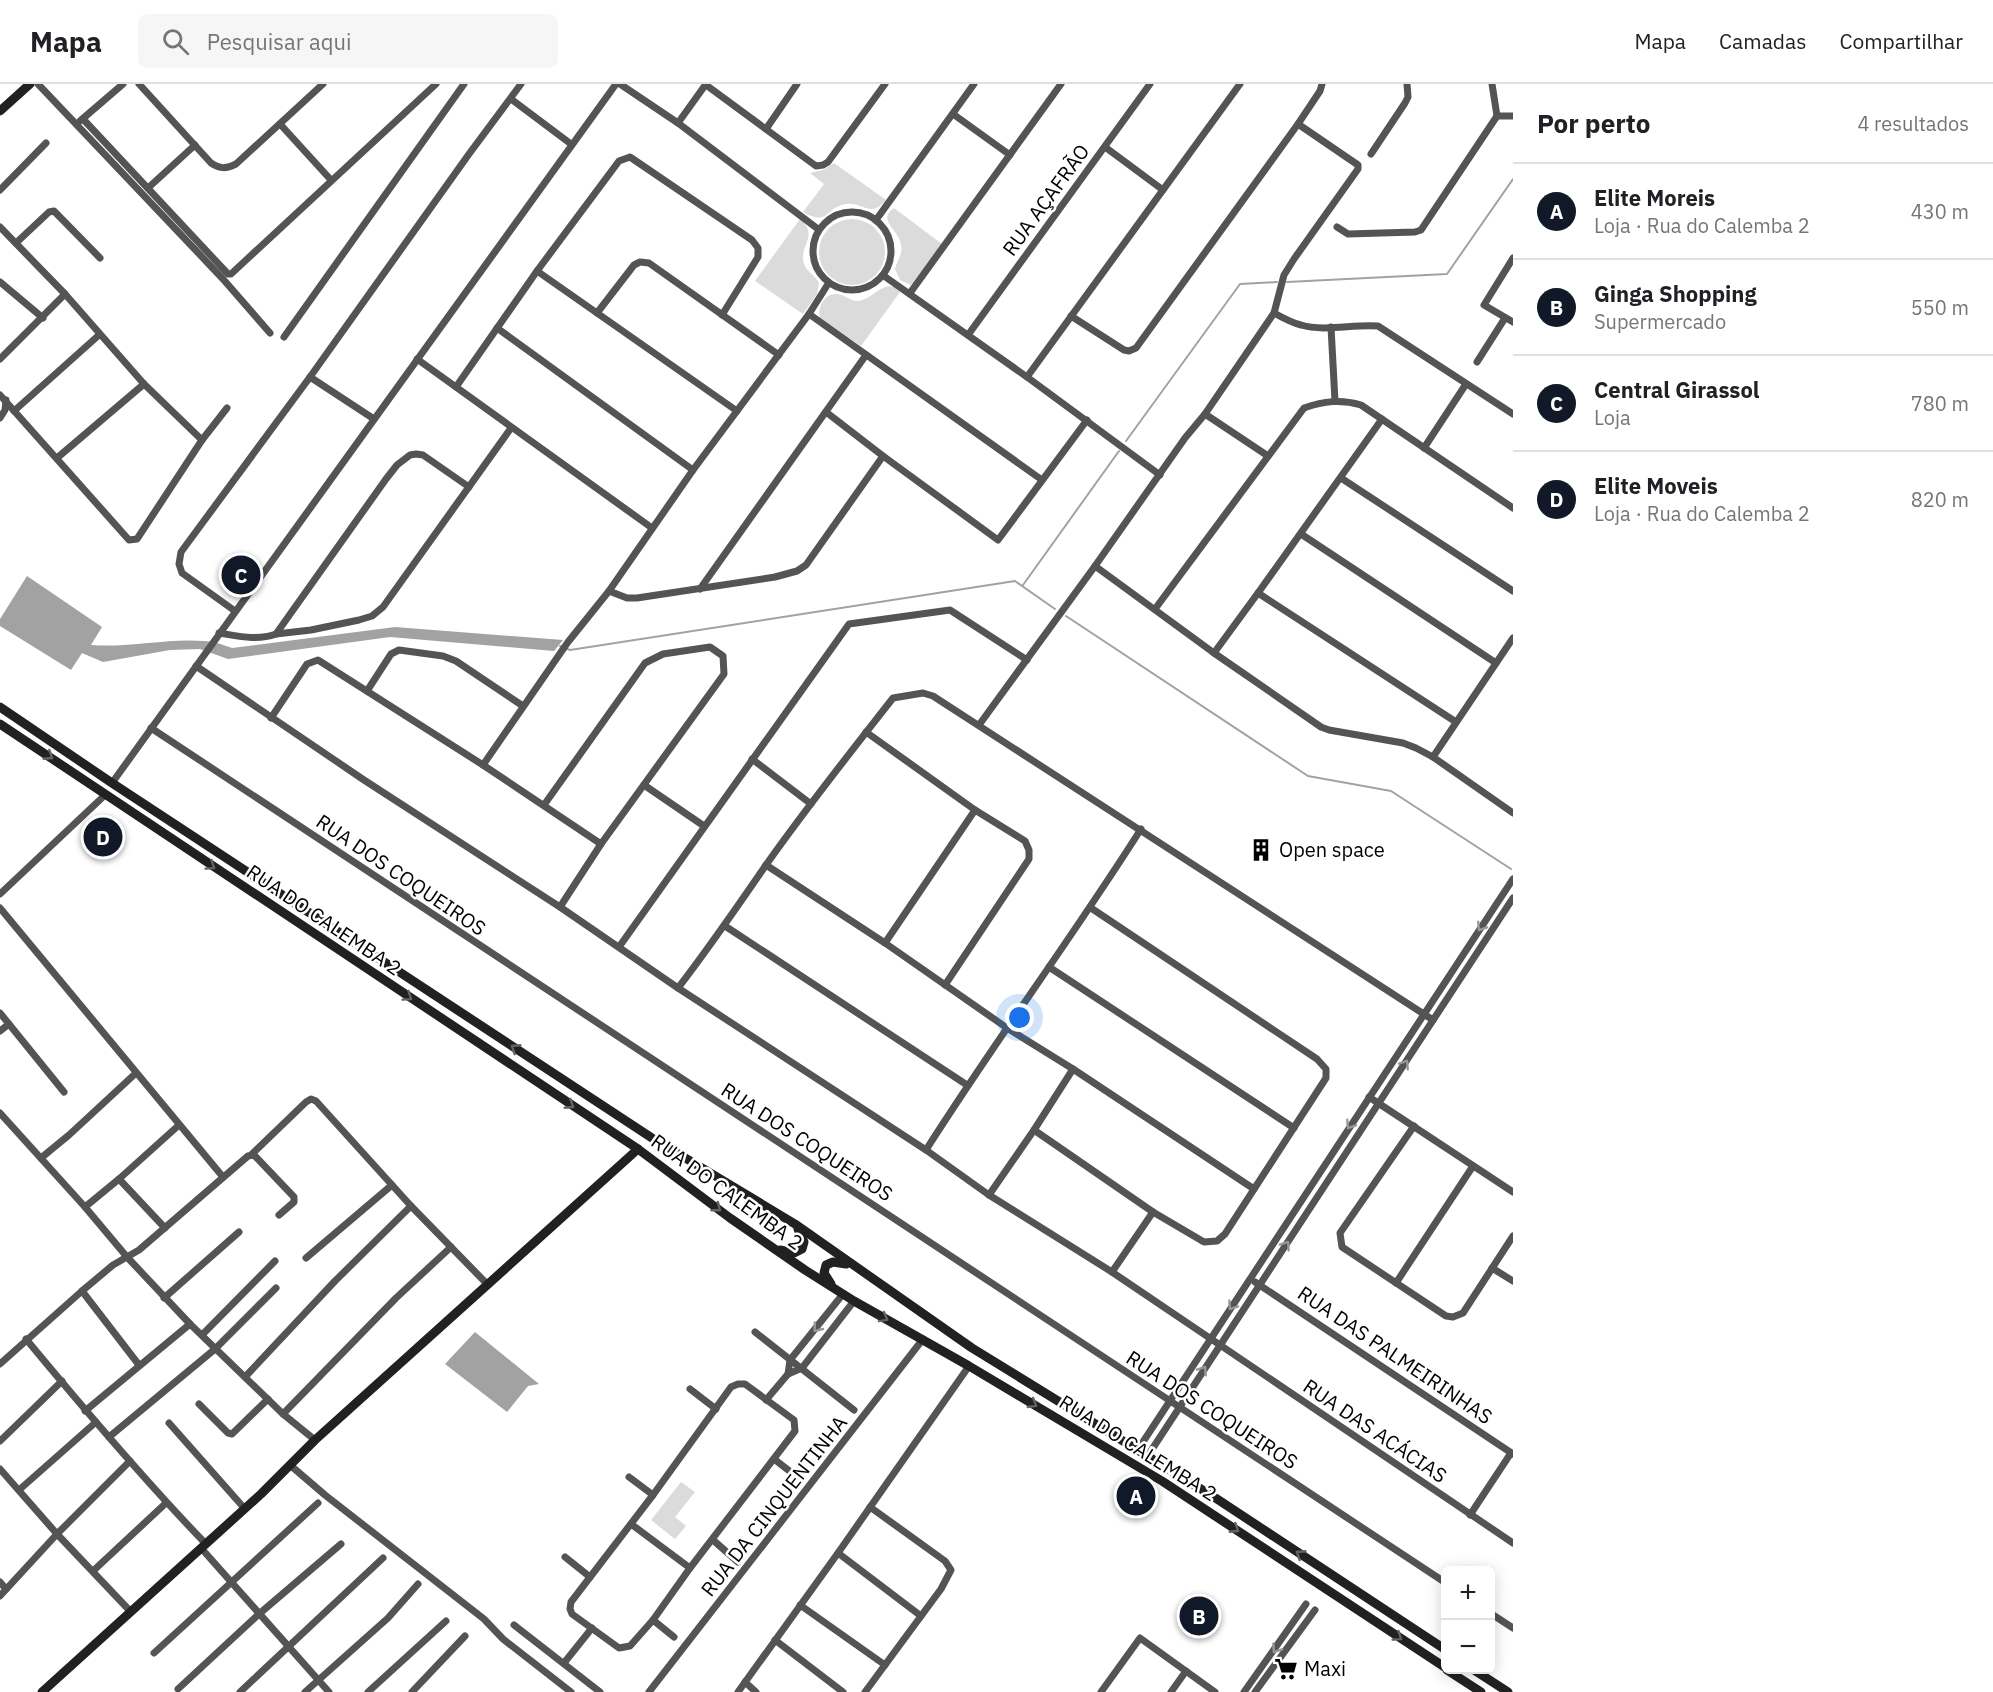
<!DOCTYPE html>
<html lang="pt">
<meta charset="utf-8">
<style>
:root{--surface:#fff;--page:#f6f6f6;--text:#202124;--muted:#757577;--line:#e0e0e0;--accent:#111827}
body{margin:0;font-family:"IBM Plex Sans",sans-serif;background:var(--page);color:var(--text)}
.controls{position:absolute;right:18px;bottom:18px;display:grid;overflow:hidden;border-radius:9px;box-shadow:0 3px 15px #0003}
.controls button{width:54px;height:54px;display:grid;place-items:center;padding:0;border:0;border-bottom:2px solid var(--line);background:var(--surface);color:var(--text);font:30px sans-serif}
.you{position:absolute;left:1020px;top:934px;width:21px;height:21px;margin:-15px;border:4px solid #fff;border-radius:50%;background:#1a73e8;box-shadow:0 0 0 9px #1a73e833}
.badge{display:grid;place-items:center;width:39px;height:39px;border-radius:50%;background:var(--accent);color:#fff;font-size:20px;font-weight:700}
.pin{position:absolute;translate:-50% -50%;border:3px solid #fff;box-shadow:0 2px 6px #0006}
.list{margin:0;padding:0;list-style:none}
h2{display:flex;justify-content:space-between;align-items:center;height:78px;margin:0;padding:0 24px;font-size:26px}
h2 small{font-size:20px;font-weight:400;color:var(--muted)}
.list li{display:grid;grid-template-columns:39px 1fr auto;gap:18px;align-items:center;box-sizing:border-box;height:96px;padding:0 24px;border-top:2px solid var(--line)}
.list b{display:block;font-size:22px;white-space:nowrap}
.list p{margin:0;font-size:20px;white-space:nowrap;color:var(--muted)}
.list em{font-size:20px;font-style:normal;color:var(--muted)}
.icon{flex:none;width:33px;height:33px;fill:none;stroke:currentColor;stroke-width:2;stroke-linecap:round;stroke-linejoin:round}
.map{position:relative;flex:none;width:1513px;height:1608px;overflow:hidden}
header{display:flex;align-items:center;gap:36px;box-sizing:border-box;height:84px;padding:0 30px;background:var(--surface);border-bottom:2px solid var(--line)}
header strong{font-size:28px}
nav{display:flex;gap:33px;margin-inline-start:auto;font-size:21px}
.search{width:420px;height:54px;background:var(--page);display:flex;align-items:center;gap:15px;box-sizing:border-box;padding:0 21px;border-radius:9px;color:var(--muted);font-size:22px}
main{display:flex}
aside{flex:1;background:var(--surface)}
.map>svg:first-child{display:block}
.green{fill:#dbdbdb}
.water{fill:#a2a2a2}
.lines{fill:none;stroke-linecap:round;stroke-linejoin:round}
.stream{stroke:#a2a2a2;stroke-width:2}
.street{stroke:#545454;stroke-width:7}
.secondary{stroke:#212121;stroke-width:9}
.oneway{stroke:#646464}
.oneway2{stroke:#989898}
.labels{text-anchor:middle;stroke-width:5;stroke-linejoin:round;paint-order:stroke}
.street-label{font-size:20px;fill:#000;stroke:#fff}
.poi-label{font-size:20px;fill:#000;stroke:#fff;text-anchor:start}
</style>
<header>
<strong>Mapa</strong>
<div class="search"><svg class="icon" aria-label="search" viewBox="0 0 24 24"><circle cx="10" cy="10" r="6"/><path d="M15 15l6 6"/></svg>Pesquisar aqui</div>
<nav><a>Mapa</a><a>Camadas</a><a>Compartilhar</a></nav>
</header>
<main>
<div class="map">
<svg width="1513" height="1608" viewBox="0 0 1513 1608">
<rect width="100%" height="100%" fill="#fff"/>
<g class="green">
<path d="M834 79 886 116C870 135 864 118 846 120 825 123 829 143 803 128L824 100 810 89 823 86Z"/>
<path d="M894 124 942 160 911 201 900 196 895 185C897 176 903 171 901 161 900 147 876 136 894 124Z"/>
<path d="M800 135C820 152 798 162 804 180 807 188 815 191 819 199L817 210 803 230 755 197Z"/>
<circle cx="852" cy="168" r="33"/>
<path d="M889 202 895 203 900 208 861 262 820 234C817 224 824 210 836 210 845 210 850 218 859 217 871 215 877 204 889 202Z"/>
<polygon points="681,1398 695,1408 675,1433 686,1442 675,1455 651,1436"/>
</g>
<g class="water">
<path d="M27 492 102 543 91 561C129 564 167 554 204 557 214 557 223 561 232 564L395 543 563 556 554 567 390 553 228 575 200 565 170 566 103 578 82 569 71 586 0 542V535Z"/>
<polygon points="475,1248 539,1300 528,1302 507,1328 445,1280"/>
</g>
<g class="lines">
<g class="stream">
<polyline points="1287,198 1447,190 1513,95"/>
<polyline points="1126,357 1240,200 1277,198"/>
<polyline points="1023,501 1119,367"/>
<polyline points="1066,532 1308,692 1391,707 1511,785"/>
<polyline points="560,562 570,566 1015,497 1055,525"/>
</g>
<g class="street">
<polyline points="38,0 223,195 270,249"/>
<path d="M139 0 211 79C220 85 226 85 236 80L323 0"/>
<polyline points="620,0 678,39 818,145"/>
<polyline points="706,1 816,82 823,81 828,78 885,0"/>
<polyline points="511,15 571,60"/>
<polyline points="953,30 1010,71"/>
<polyline points="1497,32 1513,32"/>
<polyline points="83,35 228,190 231,190 436,0"/>
<polyline points="80,37 123,0"/>
<polyline points="678,39 706,0"/>
<polyline points="280,40 331,96"/>
<polyline points="766,45 797,0"/>
<polyline points="1105,63 1163,106"/>
<polyline points="1371,70 1405,19 1408,13 1407,0"/>
<polyline points="148,104 195,61"/>
<polyline points="0,106 46,59"/>
<circle cx="852" cy="167" r="39"/>
<polyline points="876,136 974,0"/>
<polyline points="0,143 65,210 144,300 202,356"/>
<polyline points="1337,143 1348,150 1415,148 1421,146 1497,32 1492,0"/>
<polyline points="16,159 49,128 54,127 100,174"/>
<polyline points="1513,174 1484,221 1513,238"/>
<polyline points="537,187 737,327"/>
<polyline points="884,192 1027,293 1160,391"/>
<polyline points="0,198 43,234"/>
<polyline points="910,209 1061,0"/>
<polyline points="597,229 634,181 640,178 649,179 779,271"/>
<path d="M1274 229C1283 234 1292 239 1301 241 1325 248 1353 240 1378 242L1513 330"/>
<polyline points="809,230 1042,396"/>
<polyline points="1071,232 1124,266 1129,267 1136,264 1298,40 1320,7 1322,0"/>
<polyline points="1331,243 1335,317"/>
<polyline points="497,244 693,386"/>
<polyline points="968,251 1150,0"/>
<polyline points="284,253 464,0"/>
<polyline points="0,275 65,210"/>
<polyline points="417,275 652,444"/>
<polyline points="1477,278 1505,234"/>
<polyline points="310,293 374,335"/>
<polyline points="1027,293 1240,0"/>
<polyline points="456,303 537,187 619,77 630,73 752,156 758,164 758,173 722,231"/>
<polyline points="0,311 129,456 137,455 202,356 227,324"/>
<polyline points="14,327 99,251"/>
<polyline points="826,328 883,372 998,456 1087,336"/>
<polyline points="1205,330 1268,372"/>
<polyline points="0,334 5,326 6,316"/>
<polyline points="1424,364 1466,300"/>
<polyline points="57,374 144,300"/>
<polyline points="1341,394 1513,507"/>
<polyline points="1301,450 1496,579"/>
<polyline points="1095,482 1214,569 1321,643 1329,646 1403,659 1416,664 1433,673 1513,729"/>
<polyline points="700,505 866,271"/>
<polyline points="609,507 627,514 637,514 775,493 797,487 806,481 883,372"/>
<polyline points="1258,509 1456,638"/>
<path d="M1155 525 1304 324C1324 317 1341 315 1361 321L1513 424"/>
<polyline points="235,527 182,489 179,480 181,468 310,293 469,70 521,0"/>
<path d="M219 549C238 552 257 557 276 550L386 395 397 381 410 371 416 370 423 371 469 403"/>
<polyline points="276,550 311,546 359,536 372,532 383,523 511,344"/>
<polyline points="1214,569 1258,509 1382,335"/>
<polyline points="196,582 364,696 560,823 678,904 926,1066 989,1111 1112,1188 1513,1459"/>
<polyline points="367,607 391,570 399,566 443,572 456,577 523,622"/>
<polyline points="271,634 307,580 318,576 483,681 601,760"/>
<polyline points="979,641 1095,482 1185,354 1205,330 1274,229 1284,191 1294,175 1358,85 1358,81 1298,40"/>
<polyline points="151,644 1446,1499"/>
<polyline points="866,648 975,726 1025,757 1029,766 1029,775 945,901"/>
<polyline points="1433,673 1513,554"/>
<polyline points="752,675 811,720"/>
<polyline points="483,681 568,558 609,507 693,386 809,230 828,200"/>
<polyline points="112,699 616,0"/>
<polyline points="644,701 704,742"/>
<polyline points="544,721 645,579 663,570 710,563 723,572 724,590 601,760 560,823"/>
<polyline points="766,781 885,859 1007,944 1073,985 1254,1105"/>
<polyline points="0,810 105,711"/>
<polyline points="0,824 223,1093"/>
<polyline points="725,842 967,1001"/>
<polyline points="885,859 975,726"/>
<polyline points="619,863 849,540 950,526 1027,576"/>
<polyline points="1049,883 1294,1044"/>
<path d="M678 904C709 864 737 823 766 781 806 724 850 669 893 614L923 609 933 612 1433 936"/>
<polyline points="0,929 64,1008"/>
<polyline points="0,947 9,940"/>
<polyline points="1369,1013 1513,1108"/>
<polyline points="0,1029 85,1123 127,1173 190,1240 283,1330 315,1356"/>
<polyline points="1414,1042 1340,1149 1342,1163 1446,1232 1453,1233 1463,1229 1513,1152"/>
<polyline points="1034,1046 1153,1128 1204,1158 1217,1157 1225,1150 1326,994 1326,985 1317,975 1091,824"/>
<path d="M926 1066C995 957 1072 854 1141 745"/>
<polyline points="252,1070 306,1018 311,1015 316,1017 411,1122 488,1201"/>
<polyline points="41,1074 69,1051 136,989"/>
<polyline points="119,1095 165,1144"/>
<polyline points="989,1111 1034,1046 1073,985"/>
<polyline points="85,1123 119,1095 179,1041"/>
<polyline points="306,1174 392,1101"/>
<polyline points="1492,1184 1513,1197"/>
<polyline points="1112,1188 1153,1128"/>
<polyline points="1255,1198 1513,1370"/>
<polyline points="1396,1199 1473,1082"/>
<polyline points="82,1207 139,1281"/>
<polyline points="164,1214 239,1148"/>
<polyline points="755,1248 854,1326"/>
<polyline points="202,1251 275,1177"/>
<path d="M26 1255C84 1325 143 1395 206 1460"/>
<polyline points="0,1280 82,1207 113,1181 139,1166 248,1072 254,1071 294,1113 294,1118 279,1131"/>
<polyline points="788,1290 790,1276 843,1210"/>
<polyline points="245,1293 335,1197 411,1122"/>
<polygon points="738,1300 745,1300 794,1336 795,1347 690,1484 653,1536 630,1562 619,1564 572,1530 570,1525 571,1518 653,1411 731,1303"/>
<polyline points="690,1305 716,1325"/>
<polyline points="766,1316 788,1290 802,1284 854,1217"/>
<polyline points="199,1320 228,1349 232,1350 268,1315"/>
<polyline points="85,1327 190,1240"/>
<polyline points="283,1330 396,1214 451,1163"/>
<polyline points="169,1339 245,1425"/>
<polyline points="109,1353 215,1265 276,1204"/>
<polyline points="0,1357 62,1297"/>
<polyline points="1137,1367 1513,795"/>
<polyline points="1147,1373 1513,814"/>
<polyline points="774,1375 801,1396"/>
<polyline points="290,1381 325,1411 484,1535 503,1555 571,1608"/>
<polyline points="0,1385 57,1450 131,1528"/>
<polyline points="629,1393 653,1411"/>
<polyline points="19,1406 96,1338"/>
<polyline points="1470,1431 1511,1369"/>
<polyline points="631,1440 690,1484"/>
<polyline points="713,1456 738,1478"/>
<polyline points="201,1464 329,1608"/>
<polyline points="838,1469 921,1532"/>
<polyline points="565,1473 590,1493"/>
<polyline points="93,1487 166,1419"/>
<polyline points="0,1498 6,1505"/>
<polyline points="0,1512 57,1450 130,1377"/>
<polyline points="800,1521 885,1581"/>
<polyline points="1490,1529 1513,1544"/>
<polyline points="653,1536 674,1553"/>
<polyline points="514,1541 600,1608"/>
<polyline points="775,1556 843,1608"/>
<polyline points="154,1569 318,1419"/>
<polyline points="564,1579 592,1544"/>
<polyline points="745,1598 756,1608"/>
<polyline points="178,1605 259,1530 341,1460"/>
<polyline points="240,1608 383,1474"/>
<polyline points="305,1608 388,1534 418,1500"/>
<polyline points="368,1608 446,1537"/>
<polyline points="412,1608 465,1552"/>
<polyline points="649,1608 923,1255"/>
<polyline points="738,1608 838,1469 969,1282"/>
<polyline points="865,1608 941,1505 951,1486 945,1477 870,1423"/>
<polyline points="1101,1608 1140,1554 1215,1608"/>
<polyline points="1171,1608 1186,1587"/>
<polyline points="1244,1608 1306,1520"/>
<polyline points="1255,1608 1315,1526"/>
</g>
<g class="secondary">
<polyline points="0,27 30,0"/>
<polyline points="0,623 112,699 652,1054 795,1140 972,1264 1214,1413 1446,1566"/>
<polyline points="0,640 638,1065 730,1134 805,1186 854,1217 969,1282 1162,1397 1446,1584"/>
<polyline points="780,1166 794,1169 802,1165 804,1158 798,1145"/>
<polyline points="831,1200 824,1189 826,1181 833,1178 846,1180"/>
<polyline points="1447,1586 1481,1608"/>
<polyline points="1474,1586 1508,1608"/>
<polyline points="42,1608 261,1410 315,1356 638,1065"/>
</g>
</g>
<defs><path id="oneway-chevron" d="M-2-3.5L2.5 0L-2 3.5" fill="none" stroke-width="1.6" stroke-linecap="round" stroke-linejoin="round" transform="scale(1.5)"/></defs>
<g class="oneway">
<use href="#oneway-chevron" transform="translate(49 672) rotate(33)"/>
<use href="#oneway-chevron" transform="translate(211 782) rotate(34)"/>
<use href="#oneway-chevron" transform="translate(408 913) rotate(34)"/>
<use href="#oneway-chevron" transform="translate(515 964) rotate(-147)"/>
<use href="#oneway-chevron" transform="translate(570 1021) rotate(33)"/>
<use href="#oneway-chevron" transform="translate(717 1124) rotate(38)"/>
<use href="#oneway-chevron" transform="translate(884 1234) rotate(29)"/>
<use href="#oneway-chevron" transform="translate(1033 1320) rotate(31)"/>
<use href="#oneway-chevron" transform="translate(1235 1445) rotate(33)"/>
<use href="#oneway-chevron" transform="translate(1300 1470) rotate(-147)"/>
<use href="#oneway-chevron" transform="translate(1398 1553) rotate(34)"/>
</g>
<g class="oneway2">
<use href="#oneway-chevron" transform="translate(1481 843) rotate(123)"/>
<use href="#oneway-chevron" transform="translate(1405 980) rotate(-57)"/>
<use href="#oneway-chevron" transform="translate(1350 1041) rotate(123)"/>
<use href="#oneway-chevron" transform="translate(1286 1161) rotate(-56)"/>
<use href="#oneway-chevron" transform="translate(1232 1222) rotate(124)"/>
<use href="#oneway-chevron" transform="translate(817 1244) rotate(129)"/>
<use href="#oneway-chevron" transform="translate(1203 1286) rotate(-57)"/>
<use href="#oneway-chevron" transform="translate(1276 1565) rotate(124)"/>
</g>
<defs>
<g id="building-bare" transform="scale(1.8)"><path d="M-4-6H4V6H1V3H-1V6H-4ZM-2.5-4.3h1.7v1.8h-1.7ZM.8-4.3h1.7v1.8H.8ZM-2.5-1h1.7V.8h-1.7ZM.8-1h1.7V.8H.8Z" fill="#000" stroke="#fff" stroke-width="2.5" paint-order="stroke"/></g>
<g id="supermarket-bare" transform="scale(1.8)"><path d="M-6-5.5h2.5l.6 2H6L4.5 2H-2.5L-4.4-4H-6ZM-1.5 3.2a1.3 1.3 0 1 0 .1 0ZM3 3.2a1.3 1.3 0 1 0 .1 0Z" fill="#000" stroke="#fff" stroke-width="2.5" paint-order="stroke"/></g>
</defs>
<g fill-rule="evenodd">
<use href="#building-bare" x="1261" y="766"/>
<use href="#supermarket-bare" x="1286" y="1585"/>
</g>
<g class="labels">
<g class="street-label">
<text transform="translate(1046 116) rotate(-54)" y="7">RUA AÇAFRÃO</text>
<text transform="translate(401 791) rotate(34)" y="7">RUA DOS COQUEIROS</text>
<text transform="translate(324 836) rotate(34)" y="7">RUA DO CALEMBA 2</text>
<text transform="translate(807 1058) rotate(33)" y="7">RUA DOS COQUEIROS</text>
<text transform="translate(727 1108) rotate(36)" y="7">RUA DO CALEMBA 2</text>
<text transform="translate(1395 1271) rotate(34)" y="7">RUA DAS PALMEIRINHAS</text>
<text transform="translate(1212 1326) rotate(33)" y="7">RUA DOS COQUEIROS</text>
<text transform="translate(1375 1347) rotate(34)" y="7">RUA DAS ACÁCIAS</text>
<text transform="translate(1138 1364) rotate(32)" y="7">RUA DO CALEMBA 2</text>
<text transform="translate(774 1422) rotate(-52)" y="7">RUA DA CINQUENTINHA</text>
</g>
<g class="poi-label">
<text x="1279" y="773">Open space</text>
<text x="1304" y="1592">Maxi</text>
</g>
</g>
</svg>
<div class="controls">
<button>+</button>
<button>−</button>
</div>
<div class="you"></div>
<div class="pin badge" style="left:1136px;top:1412px">A</div>
<div class="pin badge" style="left:1199px;top:1532px">B</div>
<div class="pin badge" style="left:241px;top:491px">C</div>
<div class="pin badge" style="left:103px;top:753px">D</div>
</div>
<aside>
<h2>Por perto<small>4 resultados</small></h2>
<ul class="list">
<li><span class="badge">A</span><div><b>Elite Moreis</b><p>Loja · Rua do Calemba 2</p></div><em>430 m</em></li>
<li><span class="badge">B</span><div><b>Ginga Shopping</b><p>Supermercado</p></div><em>550 m</em></li>
<li><span class="badge">C</span><div><b>Central Girassol</b><p>Loja</p></div><em>780 m</em></li>
<li><span class="badge">D</span><div><b>Elite Moveis</b><p>Loja · Rua do Calemba 2</p></div><em>820 m</em></li>
</ul>
</aside>
</main>
